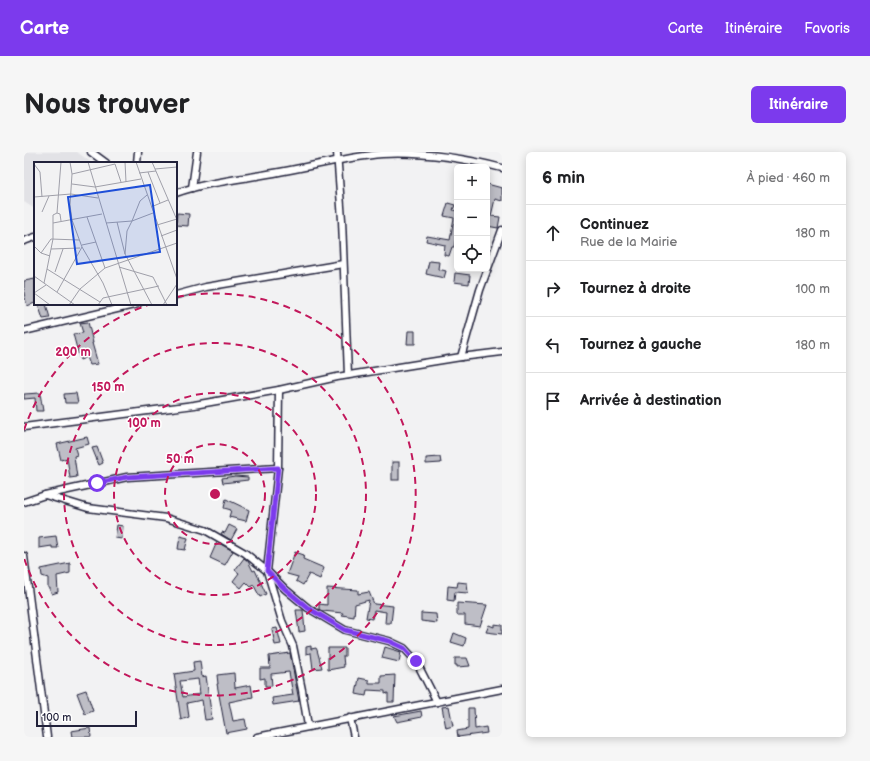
<!DOCTYPE html>
<html lang="fr">
<meta charset="utf-8">
<style>
:root{--surface:#fff;--page:#f6f6f6;--text:#202124;--muted:#757577;--line:#e0e0e0;--accent:#7c3aed}
body{margin:0;font-family:"Balsamiq Sans",sans-serif;background:var(--page);color:var(--text)}
.controls{position:absolute;right:12px;top:12px;display:grid;overflow:hidden;border-radius:6px;box-shadow:0 2px 10px #0003}
.controls button{width:36px;height:36px;display:grid;place-items:center;padding:0;border:0;border-bottom:1px solid var(--line);background:var(--surface);color:var(--text);font:20px sans-serif}
.scale{position:absolute;left:12px;bottom:10px;width:101px;box-sizing:border-box;padding-left:4px;border:2px solid #22223b;border-top:0;font-size:11px;line-height:14px;white-space:nowrap;color:#22223b;-webkit-text-stroke:3px #fff;paint-order:stroke}
.stop{position:absolute;width:12px;height:12px;margin:-9px;border:3px solid #7c3aed;border-radius:50%;background:#fff}
.stop.end{background:#7c3aed;border-color:#fff;box-shadow:0 1px 4px #0008}
.list{margin:0;padding:0;list-style:none}
h2{display:flex;justify-content:space-between;align-items:center;height:52px;margin:0;padding:0 16px;font-size:17px}
h2 small{font-size:13px;font-weight:400;color:var(--muted)}
.list li{display:grid;grid-template-columns:26px 1fr auto;gap:12px;align-items:center;box-sizing:border-box;height:56px;padding:0 16px;border-top:1px solid var(--line)}
.list b{display:block;font-size:15px;white-space:nowrap}
.list p{margin:0;font-size:13px;white-space:nowrap;color:var(--muted)}
.list em{font-size:13px;font-style:normal;color:var(--muted)}
.icon{flex:none;width:22px;height:22px;fill:none;stroke:currentColor;stroke-width:2;stroke-linecap:round;stroke-linejoin:round}
.map{position:relative;flex:none;width:478px;height:585px;overflow:hidden;border-radius:6px}
header{display:flex;align-items:center;gap:24px;box-sizing:border-box;height:56px;padding:0 20px;background:var(--accent);color:#fff}
header strong{font-size:19px}
nav{display:flex;gap:22px;margin-inline-start:auto;font-size:14px}
.intro{display:flex;align-items:center;justify-content:space-between;box-sizing:border-box;height:96px;padding:0 24px}
h1{margin:0;font-size:28px}
.button{padding:10px 18px;border-radius:6px;background:var(--accent);color:#fff;font-size:14px;font-weight:700}
main{display:flex;gap:24px;padding:0 24px}
aside{flex:1;background:var(--surface);border-radius:6px;box-shadow:0 2px 10px #0003}
.map>svg:first-child{display:block}
.built{fill:#e2e2e6}
.building{fill:#bebec6;stroke:#22223b;fill-rule:evenodd}
.lines{fill:none;stroke-linecap:round;stroke-linejoin:round}
.street-casing{stroke:#22223b;stroke-width:9}
.street{stroke:#fff;stroke-width:6}
.route{stroke:#7c3aed;stroke-width:5}
.ring{fill:none;stroke:#c2185b;stroke-width:2;stroke-dasharray:7 5}
.inset-road{fill:none;stroke:#9f9fa9;stroke-width:1}
.view{fill:#1d4ed8;fill-opacity:0.15;stroke:#1d4ed8;stroke-width:2}
.inset-edge{fill:none;stroke:#22223b;stroke-width:2}
.centre{fill:#c2185b;stroke:#fff;stroke-width:2}
.ring-label{font-size:12px;text-anchor:middle;font-weight:bold;fill:#c2185b;stroke:#fff;stroke-width:3;stroke-linejoin:round;paint-order:stroke}
</style>
<header>
<strong>Carte</strong>
<nav><a>Carte</a><a>Itinéraire</a><a>Favoris</a></nav>
</header>
<div class="intro"><h1>Nous trouver</h1><a class="button">Itinéraire</a></div>
<main>
<div class="map">
<svg width="478" height="585" viewBox="0 0 478 585">
<rect width="100%" height="100%" fill="#f2f2f3"/>
<filter id="ink" filterUnits="userSpaceOnUse"><feTurbulence type="fractalNoise" baseFrequency=".025" numOctaves="2"/><feDisplacementMap in="SourceGraphic" scale="8" xChannelSelector="R" yChannelSelector="G"/><feConvolveMatrix kernelMatrix="1 2 1 2 8 2 1 2 1" color-interpolation-filters="sRGB"/></filter>
<g filter="url(#ink)">
<polygon class="built" points="0,0 53,0 68,11 11,11 11,57 0,50"/>
<g class="building">
<polygon points="463,32 478,36 478,49 471,47 467,64 476,65 474,76 463,74"/>
<polygon points="424,51 431,53 429,58 433,59 433,80 430,95 428,95 425,104 420,103 421,93 402,89 403,84 426,88 430,66 420,64"/>
<polygon points="153,61 165,62 164,74 152,73"/>
<polygon points="405,109 415,110 414,117 422,119 420,126 402,122"/>
<polygon points="431,121 446,123 445,132 430,130"/>
<polygon points="11,127 11,151 3,154 0,141 0,129"/>
<polygon points="14,152 22,152 26,166 19,167"/>
<polygon points="64,170 69,191 68,191 74,212 66,213 63,205 56,208 49,182 59,181 56,171"/>
<polygon points="384,179 391,179 391,192 383,192"/>
<polygon points="16,241 19,259 12,259 11,246 0,247 0,242"/>
<polygon points="52,241 54,251 41,251 40,242"/>
<polygon points="63,285 65,292 51,296 53,303 50,304 53,325 46,326 43,306 37,308 33,292"/>
<polygon points="73,295 79,311 75,313 68,296"/>
<polygon points="416,305 417,311 402,312 402,306"/>
<rect x="368" y="310" width="7" height="18"/>
<polygon points="211,324 224,325 224,328 199,331 198,326"/>
<polygon points="202,347 225,358 222,369 205,365 207,358 200,356"/>
<polygon points="93,373 99,374 98,387 91,386"/>
<polygon points="205,373 213,377 207,388 197,382 198,380 201,381"/>
<polygon points="32,384 34,396 28,396 28,394 15,396 15,386"/>
<polygon points="156,384 164,386 161,398 154,397"/>
<polygon points="193,390 209,399 201,413 186,406"/>
<polygon points="271,400 280,403 279,407 300,416 296,427 285,422 279,433 272,429 274,425 263,422"/>
<polygon points="220,406 224,409 229,419 231,418 242,442 236,445 229,432 227,435 222,430 217,436 209,429 215,421 211,418"/>
<polygon points="46,411 46,421 33,424 34,440 28,442 26,439 26,436 24,436 24,426 18,424 17,417"/>
<polygon points="434,430 443,431 444,441 431,440 430,449 423,448 424,434 433,435"/>
<polygon points="303,436 334,438 334,442 345,440 350,452 369,454 367,471 361,471 362,460 350,458 348,467 342,466 345,448 331,452 330,465 318,463 319,461 298,459 295,457 295,452 303,453"/>
<polygon points="433,451 463,453 456,474 441,472 441,463 433,463"/>
<polygon points="272,458 279,458 281,479 275,480"/>
<polygon points="397,461 412,462 413,471 397,469"/>
<polygon points="470,472 478,473 478,482 462,480 465,473 470,475"/>
<polygon points="253,476 257,492 251,493 248,477"/>
<polygon points="430,481 442,486 440,494 427,490"/>
<polygon points="287,494 287,497 292,496 293,498 298,516 289,517 287,501 282,502 282,495"/>
<polygon points="361,495 377,500 375,510 358,506"/>
<polygon points="304,496 321,496 321,504 319,504 320,515 304,518"/>
<polygon points="266,501 275,549 249,553 248,546 269,543 265,520 247,522 248,534 241,534 241,526 236,527 236,516 246,516 245,504"/>
<polygon points="431,506 443,506 446,514 433,515 433,513 431,513"/>
<path d="M176 509 178 525 182 524 188 567 181 568 178 548 163 551 165 565 157 568 150 522 170 519 169 510ZM174 527 176 542 159 545 156 529Z"/>
<polygon points="210,521 211,536 227,533 229,545 205,550 209,569 221,567 223,577 202,581 193,532 194,532 193,523"/>
<polygon points="371,523 370,550 364,550 364,541 361,542 361,539 343,538 342,544 332,542 335,526 345,528 345,531 357,531 357,524"/>
<polygon points="62,538 69,559 61,562 53,541"/>
<polygon points="425,554 429,574 422,576 418,555"/>
<polygon points="444,556 450,556 451,577 462,575 463,581 434,585 433,579 444,577"/>
<polygon points="397,559 398,565 373,570 370,564"/>
<polygon points="66,576 67,585 48,585 47,579"/>
</g>
<g class="lines">
<g class="street-casing">
<g id="street">
<polyline points="67,0 82,11"/>
<polyline points="313,0 318,68 324,223"/>
<polyline points="113,11 114,0"/>
<polyline points="168,36 173,0"/>
<path d="M152 41C183 30 217 27 250 21 286 15 321 5 358 2 398 0 439 6 478 16"/>
<polyline points="0,89 11,85"/>
<polyline points="152,143 182,135 319,112"/>
<polyline points="0,179 114,152"/>
<polyline points="437,205 456,138 478,78"/>
<polyline points="255,238 254,316 243,419 261,437 284,456 321,478 365,489 380,496 392,509 413,550"/>
<polyline points="0,275 170,253 255,238 313,225 437,205 478,200"/>
<polyline points="21,343 64,356 142,366 181,378 221,401 243,419 258,469 269,494 278,538 284,574"/>
<polyline points="0,350 21,343 103,325 254,316"/>
<polyline points="0,404 23,585"/>
<polyline points="326,566 330,585"/>
<polyline points="233,585 478,537"/>
</g>
</g>
<use href="#street" class="street"/>
</g>
</g>
<g class="lines" filter="url(#ink)">
<polyline class="route" points="73,331 103,325 254,316 243,419 261,437 284,456 321,478 365,489 380,496 392,509"/>
</g>
<g class="ring">
<circle cx="191" cy="342" r="50"/>
<circle cx="191" cy="342" r="101"/>
<circle cx="191" cy="342" r="151"/>
<path d="M0 278A201 201 0 0 1 124 153M153 145A201 201 0 1 1 0 406"/>
</g>
<g transform="translate(10 10)">
<rect width="143" height="143" fill="#f2f2f3"/>
<path class="inset-road" d="M27 0 23 51 26 52 27 59M36 0 38 12 36 43 38 58 48 85 69 121 78 143M54 0 97 143M91 0 92 20M102 0 143 117M118 0 143 58M0 2 6 10 8 35M121 7 143 5M114 10 126 41M105 11 122 9M38 12 81 2 87 20M38 22 61 25 107 17M0 35 37 32 64 36M117 45 134 38M8 50 15 34M53 55 71 106M83 60 91 92 118 143M19 61 68 52M72 61 98 59 106 39 113 33M123 63 143 57M127 74 143 68M48 83 62 80M0 84 7 91 16 94M17 87 46 86M7 91 17 77 45 78M91 92 93 69 98 59 119 51M85 105 119 115 133 143M13 107 19 77V53L23 51M21 110 29 87M0 114 41 143M10 121 13 107 66 140M23 130 48 85M0 131 16 143M0 131 12 123M35 143 46 127 71 106 143 81M64 143 69 136 125 124M129 143 143 122"/>
<path class="view" d="M116 23 126 90 43 102 34 35Z"/>
<rect width="143" height="143" class="inset-edge"/>
</g>
<circle cx="191" cy="342" r="6" class="centre"/>
<g class="ring-label">
<text x="49" y="204">200 m</text>
<text x="84" y="239">150 m</text>
<text x="120" y="275">100 m</text>
<text x="156" y="311">50 m</text>
</g>
</svg>
<div class="controls">
<button>+</button>
<button>−</button>
<button><svg class="icon" aria-label="locate" viewBox="0 0 24 24"><circle cx="12" cy="12" r="6"/><path d="M12 2v4M12 18v4M2 12h4M18 12h4"/></svg></button>
</div>
<div class="scale">100 m</div>
<div class="stop" style="left:73px;top:331px"></div>
<div class="stop end" style="left:392px;top:509px"></div>
</div>
<aside>
<h2>6 min<small>À pied · 460 m</small></h2>
<ul class="list">
<li><svg class="icon" aria-label="ahead" viewBox="0 0 24 24"><path d="M12 20V5M6 11l6-6 6 6"/></svg><div><b>Continuez</b><p>Rue de la Mairie</p></div><em>180 m</em></li>
<li><svg class="icon" aria-label="right" viewBox="0 0 24 24"><path d="M7 20v-9h11M14 6l5 5-5 5"/></svg><div><b>Tournez à droite</b></div><em>100 m</em></li>
<li><svg class="icon" aria-label="left" viewBox="0 0 24 24"><path d="M17 20v-9H6M10 6l-5 5 5 5"/></svg><div><b>Tournez à gauche</b></div><em>180 m</em></li>
<li><svg class="icon" aria-label="arrive" viewBox="0 0 24 24"><path d="M6 21V4h12l-3 4 3 4H6"/></svg><div><b>Arrivée à destination</b></div></li>
</ul>
</aside>
</main>
